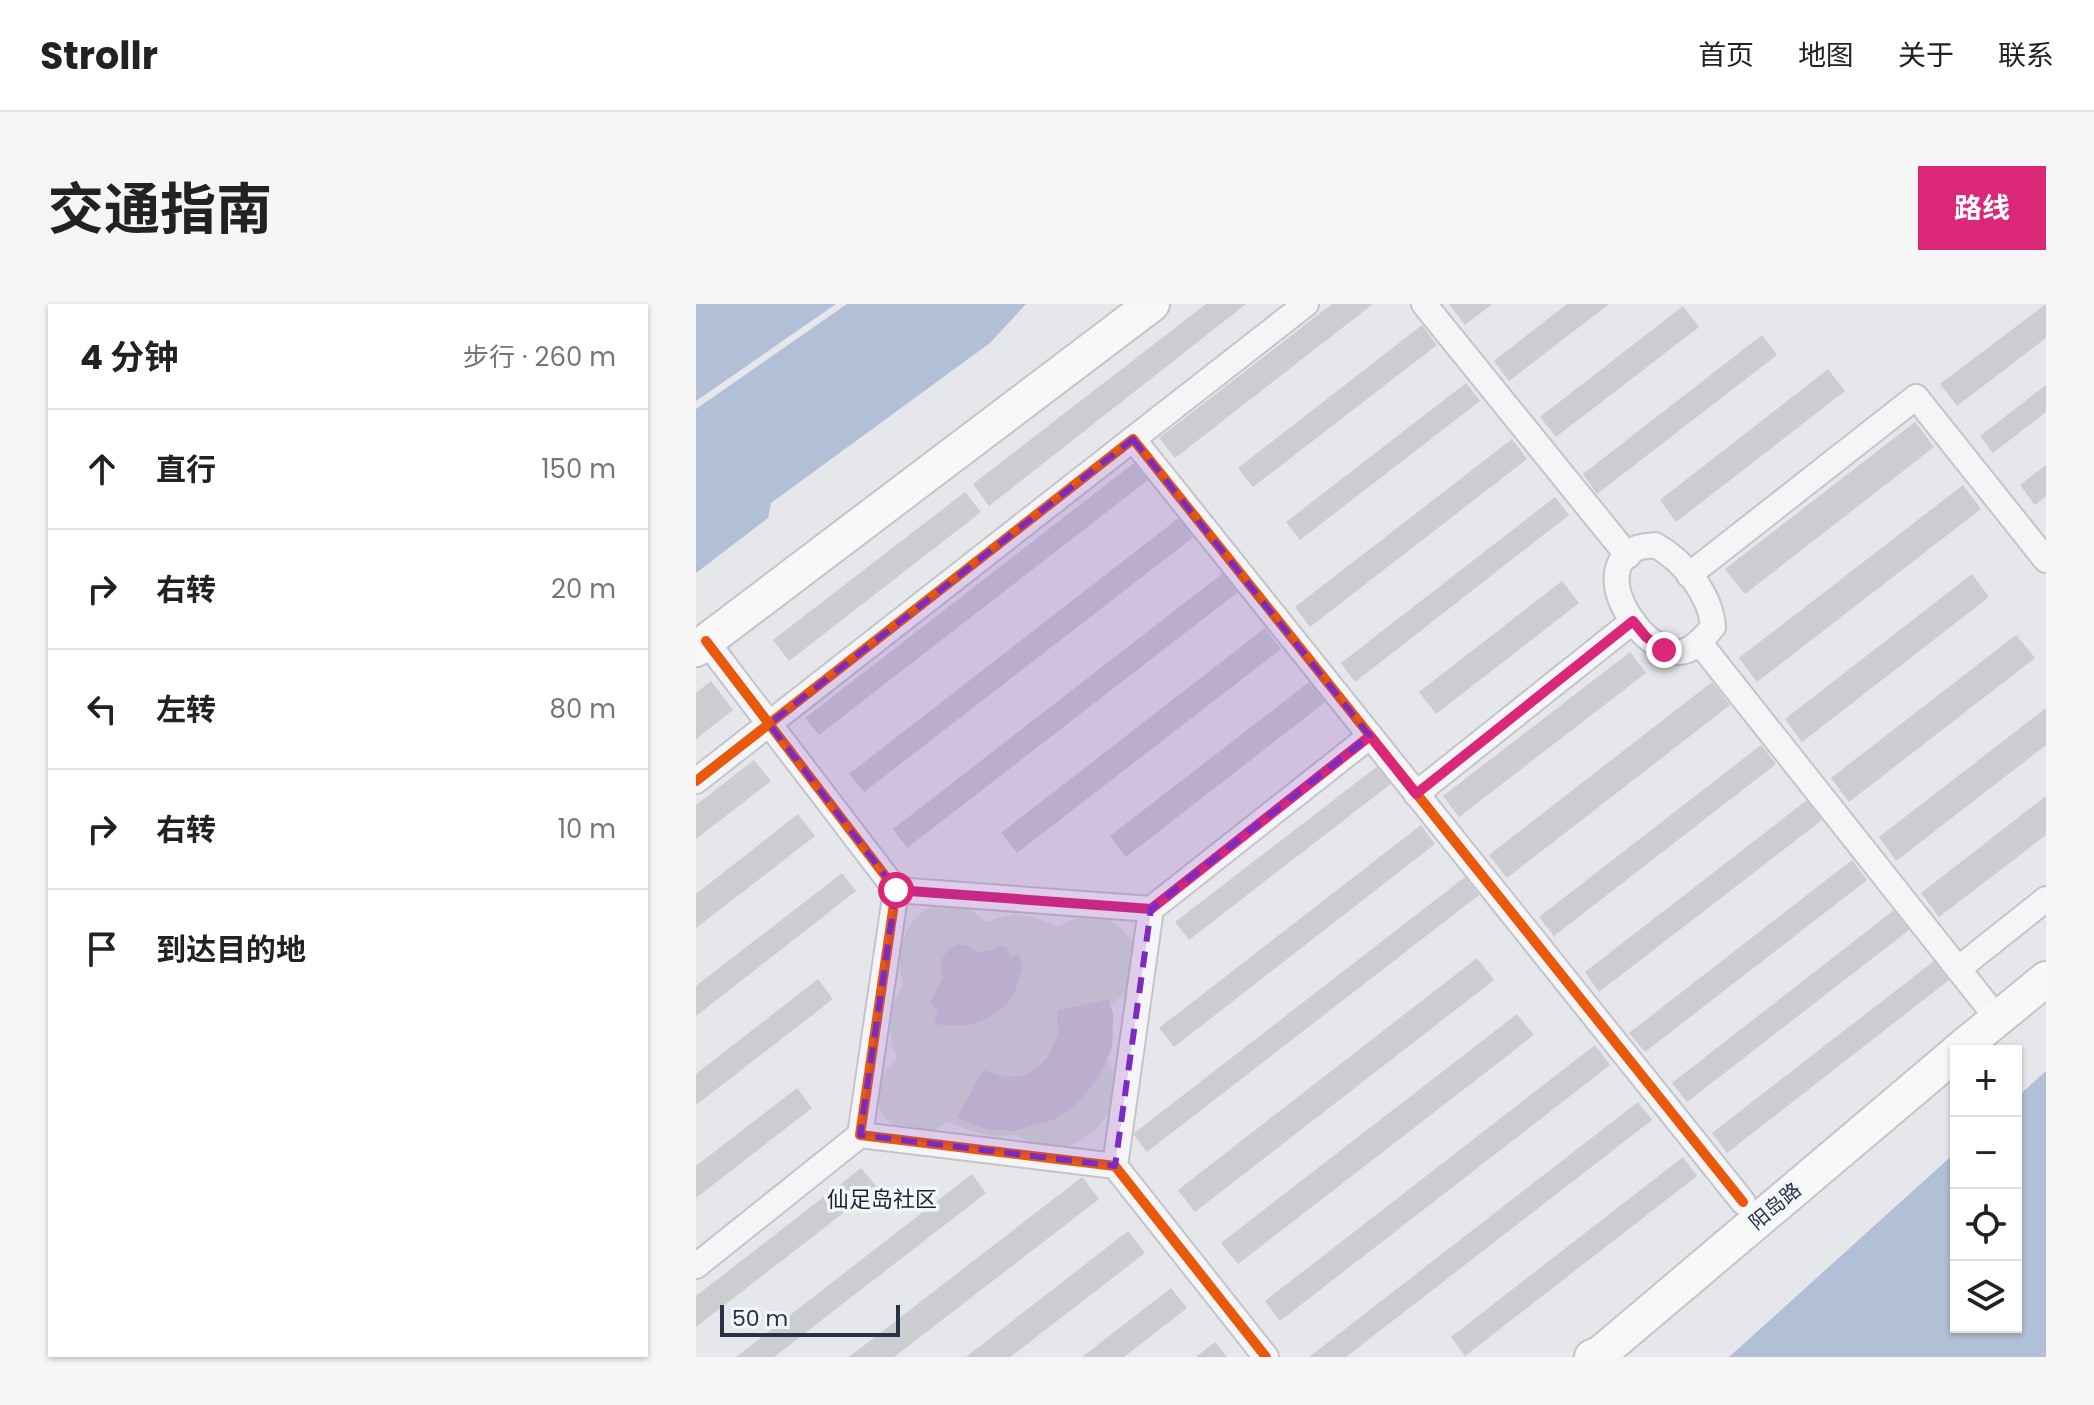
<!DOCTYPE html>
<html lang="zh">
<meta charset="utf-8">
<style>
:root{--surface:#fff;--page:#f6f6f6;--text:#222;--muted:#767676;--line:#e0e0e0;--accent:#db2777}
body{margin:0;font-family:Poppins,"Noto Sans SC",sans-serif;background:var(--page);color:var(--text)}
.controls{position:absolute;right:24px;bottom:24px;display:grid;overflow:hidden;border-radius:0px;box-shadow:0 2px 6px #0004}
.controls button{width:72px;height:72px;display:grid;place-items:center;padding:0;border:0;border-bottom:2px solid var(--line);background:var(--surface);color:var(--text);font:40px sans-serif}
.scale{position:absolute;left:24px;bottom:20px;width:180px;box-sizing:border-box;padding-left:8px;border:4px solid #293146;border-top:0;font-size:22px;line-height:28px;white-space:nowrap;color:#293146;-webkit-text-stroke:6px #f3f5f9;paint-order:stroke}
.stop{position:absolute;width:24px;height:24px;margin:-18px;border:6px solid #db2777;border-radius:50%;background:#fff}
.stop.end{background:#db2777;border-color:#fff;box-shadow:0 2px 8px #0008}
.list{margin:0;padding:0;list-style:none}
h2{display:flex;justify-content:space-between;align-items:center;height:104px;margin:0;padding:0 32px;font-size:34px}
h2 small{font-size:26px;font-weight:400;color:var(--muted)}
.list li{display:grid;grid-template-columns:52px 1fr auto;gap:24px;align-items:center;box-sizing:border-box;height:120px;padding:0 32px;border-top:2px solid var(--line)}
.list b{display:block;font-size:30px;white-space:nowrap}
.list em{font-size:26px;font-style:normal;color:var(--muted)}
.icon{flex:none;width:44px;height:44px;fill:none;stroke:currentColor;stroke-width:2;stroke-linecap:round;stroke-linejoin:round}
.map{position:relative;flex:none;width:1350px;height:1053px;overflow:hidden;border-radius:0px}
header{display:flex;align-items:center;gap:48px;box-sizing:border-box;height:112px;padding:0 40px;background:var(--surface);border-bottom:2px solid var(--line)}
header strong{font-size:38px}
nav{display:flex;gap:44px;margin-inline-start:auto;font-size:28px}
.intro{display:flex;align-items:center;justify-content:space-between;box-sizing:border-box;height:192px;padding:0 48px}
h1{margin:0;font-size:56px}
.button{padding:20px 36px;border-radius:0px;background:var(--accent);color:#fff;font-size:28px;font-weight:700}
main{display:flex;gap:48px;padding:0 48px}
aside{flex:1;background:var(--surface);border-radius:0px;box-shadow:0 2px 6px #0004}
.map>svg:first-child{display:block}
.green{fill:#d4ded5}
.water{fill:#b2c0d7}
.building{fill:#cbcdd1}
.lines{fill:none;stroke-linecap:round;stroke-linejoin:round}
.minor-casing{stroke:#c3c5c8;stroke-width:28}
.secondary-casing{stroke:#c3c5c8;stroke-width:38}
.minor{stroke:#f5f5f7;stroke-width:24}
.secondary{stroke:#f8f8f8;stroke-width:34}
.cycleway-casing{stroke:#f3f5f9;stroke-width:15}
.cycleway{stroke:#e8590c;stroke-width:10}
.route{stroke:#db2777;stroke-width:10}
.marked{fill:#7b2cbf;fill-opacity:0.2;stroke:#7b2cbf;stroke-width:6;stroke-dasharray:16 10;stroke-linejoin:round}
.labels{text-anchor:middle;stroke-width:7;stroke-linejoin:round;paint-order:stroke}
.street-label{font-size:20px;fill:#293146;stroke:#f3f5f9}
.neighbourhood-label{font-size:22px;fill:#1b2237;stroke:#f3f5f9}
</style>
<header>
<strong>Strollr</strong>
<nav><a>首页</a><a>地图</a><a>关于</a><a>联系</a></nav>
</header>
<div class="intro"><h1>交通指南</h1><a class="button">路线</a></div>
<main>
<aside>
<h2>4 分钟<small>步行 · 260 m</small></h2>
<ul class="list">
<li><svg class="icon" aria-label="ahead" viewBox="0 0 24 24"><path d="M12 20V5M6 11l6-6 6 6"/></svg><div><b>直行</b></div><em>150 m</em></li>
<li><svg class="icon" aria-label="right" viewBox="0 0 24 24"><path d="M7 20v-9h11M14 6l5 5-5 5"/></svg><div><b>右转</b></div><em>20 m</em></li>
<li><svg class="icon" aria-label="left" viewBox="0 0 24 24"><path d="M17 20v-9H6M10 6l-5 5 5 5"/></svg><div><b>左转</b></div><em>80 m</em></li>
<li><svg class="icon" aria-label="right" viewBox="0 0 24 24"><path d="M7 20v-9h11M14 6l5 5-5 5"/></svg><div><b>右转</b></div><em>10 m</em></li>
<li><svg class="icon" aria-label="arrive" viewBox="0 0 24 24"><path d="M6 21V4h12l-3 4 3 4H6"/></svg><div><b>到达目的地</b></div></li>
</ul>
</aside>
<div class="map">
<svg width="1350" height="1053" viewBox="0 0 1350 1053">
<rect width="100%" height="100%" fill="#e5e7ea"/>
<path class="green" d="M264 600 276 606 290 618C320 606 334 610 362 623 395 604 417 608 438 641 438 672 441 680 415 701L417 733 411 755C422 772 422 790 413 808 400 832 366 852 339 842 333 840 329 834 323 832 317 829 306 833 299 832 282 831 266 823 251 818 223 845 172 818 182 781 185 771 194 762 201 755 191 729 192 705 207 681 199 652 206 614 238 602 245 599 256 600 264 600Z"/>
<g class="water">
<polygon points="0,0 140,0 0,97"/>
<polygon points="151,0 330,0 294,39 75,199 72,214 0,269 0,105"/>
<polygon points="1350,767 1350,1053 1033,1053 1260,848 1260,1023 1320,1023 1320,794"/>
</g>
<g class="building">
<polygon points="510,0 550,0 293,202 277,180"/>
<polygon points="636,0 677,0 479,154 463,134"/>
<polygon points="753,0 796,0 769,21"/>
<polygon points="871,0 913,0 813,77 798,57"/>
<polygon points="1350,0 1350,34 1261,102 1244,80"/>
<polygon points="987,2 1003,23 860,133 844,113"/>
<polygon points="726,21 741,41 557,183 542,164"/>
<polygon points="1066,31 1081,51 901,190 887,170"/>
<polygon points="1132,65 1149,87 980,218 964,196"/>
<polygon points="770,79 784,97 604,236 590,218"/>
<polygon points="1350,81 1350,108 1297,149 1284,132"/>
<polygon points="1219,118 1238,143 1049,290 1029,265"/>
<polygon points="816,135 831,155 614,323 599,303"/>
<polygon points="438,159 452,176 123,431 109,414"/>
<polygon points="1350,161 1350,192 1339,201 1324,181"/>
<polygon points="1267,181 1285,205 1061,378 1043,354"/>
<polygon points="269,188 285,208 93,357 77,336"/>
<polygon points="859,193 873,211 659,378 645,359"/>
<polygon points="484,213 499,232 168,488 153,470"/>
<polygon points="527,269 542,288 211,544 197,525"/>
<polygon points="1276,270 1293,293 1106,438 1089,415"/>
<polygon points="866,277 883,299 740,410 723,388"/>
<polygon points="569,324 585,345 321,549 305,529"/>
<polygon points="1320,331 1339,354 1153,498 1135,474"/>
<polygon points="934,348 950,369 763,513 747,492"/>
<polygon points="617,375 632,396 430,553 414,532"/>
<polygon points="15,377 37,406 0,435 0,389"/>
<polygon points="1016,378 1034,401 811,574 793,551"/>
<polygon points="1350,404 1350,441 1200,557 1183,533"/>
<polygon points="1065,441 1080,460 858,632 843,613"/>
<polygon points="58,456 75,477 0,535 0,501"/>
<polygon points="683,461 696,479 493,636 479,618"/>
<polygon points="1350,492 1350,531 1243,613 1225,589"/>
<polygon points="1111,496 1126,516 903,688 889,668"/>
<polygon points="102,510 119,532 0,624 0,590"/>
<polygon points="725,521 739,540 478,743 463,724"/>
<polygon points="1156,556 1171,576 949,748 933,729"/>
<polygon points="146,569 160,587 0,712 0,682"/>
<polygon points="769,573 783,591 451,848 437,830"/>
<polygon points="1198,606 1213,626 991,798 976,779"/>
<polygon points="263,640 272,642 281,648 296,646 303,641 312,644 314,653 324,650 326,665 318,690 312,699 294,713 274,721 245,721 238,719 243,705 238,704 235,698 247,673 244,659 252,645"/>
<polygon points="781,654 798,676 499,908 482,886"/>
<polygon points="1238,657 1253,676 1031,849 1016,829"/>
<polygon points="122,675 137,695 0,801 0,770"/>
<polygon points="412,695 417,709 416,744 403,773 382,799 357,816 318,827 291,825 261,814 287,766 308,773 327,772 341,764 352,753 362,731 361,707"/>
<polygon points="821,710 838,731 542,960 525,939"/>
<polygon points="899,741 914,761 584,1017 569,997"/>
<polygon points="101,784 116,804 0,894 0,862"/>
<polygon points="942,798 956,816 650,1053 613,1053"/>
<polygon points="987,853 1001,872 769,1052 755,1033"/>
<polygon points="165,864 181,883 0,1023 0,992"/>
<polygon points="276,870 290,889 78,1053 40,1053"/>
<polygon points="386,873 403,895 198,1053 153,1053"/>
<polygon points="432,927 449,949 314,1053 270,1053"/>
<polygon points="475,984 491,1004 428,1053 386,1053"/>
<polygon points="519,1038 531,1053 500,1053"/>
</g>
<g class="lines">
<g class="minor-casing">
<g id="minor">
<polyline points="728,0 932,252"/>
<polyline points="437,135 610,0"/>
<path d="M959 241C987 256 1015 291 1017 323 1009 332 1001 343 989 347 953 359 887 268 941 244 946 242 954 242 959 241Z"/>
<polyline points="993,271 1220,93 1350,256"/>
<polyline points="10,337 200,586 164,831 419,862 570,1053"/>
<polyline points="1003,338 1301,714"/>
<polyline points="0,477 437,135 1047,898"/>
<polyline points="720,490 937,317"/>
<polyline points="200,586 455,605 419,862"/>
<polyline points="455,605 674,432"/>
<polyline points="1262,665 1350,595"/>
<polyline points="0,962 164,831"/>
</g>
</g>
<g class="secondary-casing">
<g id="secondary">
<polyline points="0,345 456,0"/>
<polyline points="1262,747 1350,675"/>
<polyline points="896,1053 905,1049 1260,749"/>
</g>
</g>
<use href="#minor" class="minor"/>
<use href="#secondary" class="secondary"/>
<g class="cycleway-casing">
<g id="cycleway">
<polyline points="10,337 200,586 164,831 419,862 570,1053"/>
<polyline points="0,477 437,135 1047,898"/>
</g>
</g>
<use href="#cycleway" class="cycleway"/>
</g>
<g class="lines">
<polyline class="route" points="200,586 455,605 674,432 720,490 937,317 950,333 968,346"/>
</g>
<path class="marked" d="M437 135 674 432 455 605 419 862 164 831 200 586 73 420Z"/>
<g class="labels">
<g class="street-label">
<text transform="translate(1079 902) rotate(-40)" y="7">阳岛路</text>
</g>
<g class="neighbourhood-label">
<text x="186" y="903">仙足岛社区</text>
</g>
</g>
</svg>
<div class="controls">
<button>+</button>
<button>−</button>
<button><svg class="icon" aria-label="locate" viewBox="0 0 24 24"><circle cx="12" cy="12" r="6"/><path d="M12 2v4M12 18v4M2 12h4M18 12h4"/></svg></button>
<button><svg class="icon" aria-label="layers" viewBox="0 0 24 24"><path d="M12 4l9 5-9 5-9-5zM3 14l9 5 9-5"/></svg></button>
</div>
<div class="scale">50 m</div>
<div class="stop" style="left:200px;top:586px"></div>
<div class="stop end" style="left:968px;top:346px"></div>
</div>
</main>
